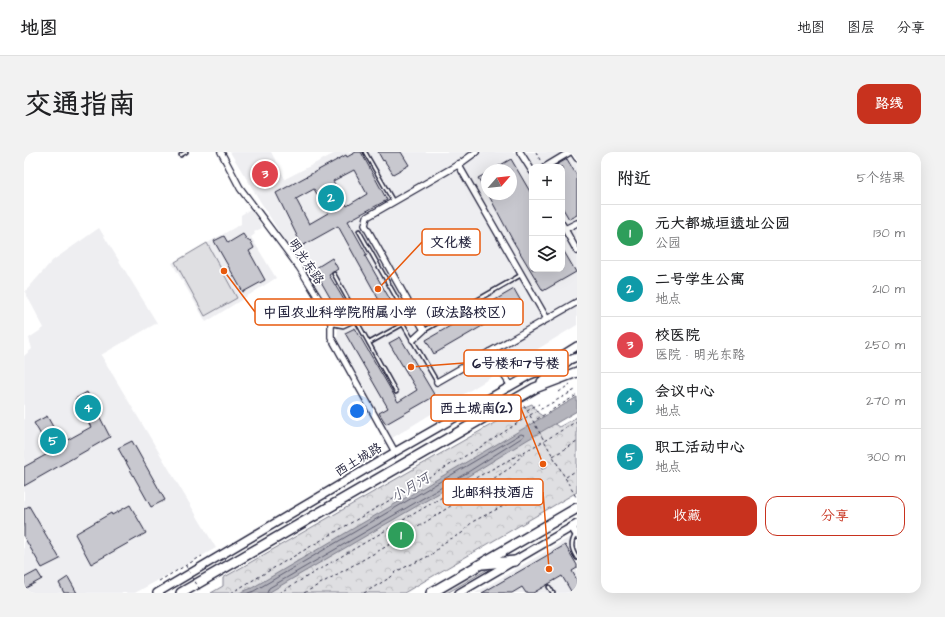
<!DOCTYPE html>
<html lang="zh">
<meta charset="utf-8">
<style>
:root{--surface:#fff;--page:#f2f2f2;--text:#202124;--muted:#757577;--line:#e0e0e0;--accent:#c8321e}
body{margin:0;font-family:"Architects Daughter","LXGW WenKai TC",sans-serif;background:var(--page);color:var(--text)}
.controls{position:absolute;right:12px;top:12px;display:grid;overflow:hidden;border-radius:8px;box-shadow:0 4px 16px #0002}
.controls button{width:36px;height:36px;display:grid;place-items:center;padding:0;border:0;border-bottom:1px solid var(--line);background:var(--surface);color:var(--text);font:20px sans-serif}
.compass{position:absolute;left:457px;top:12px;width:36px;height:36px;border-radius:50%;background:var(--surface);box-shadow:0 4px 16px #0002;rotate:62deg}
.you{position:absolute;left:333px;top:259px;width:14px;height:14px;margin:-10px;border:3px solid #fff;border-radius:50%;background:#1a73e8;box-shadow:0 0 0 6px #1a73e833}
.badge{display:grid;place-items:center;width:26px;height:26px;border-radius:50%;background:var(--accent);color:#fff;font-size:13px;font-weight:700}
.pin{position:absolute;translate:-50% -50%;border:2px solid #fff;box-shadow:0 1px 4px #0006}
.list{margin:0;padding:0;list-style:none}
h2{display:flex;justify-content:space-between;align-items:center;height:52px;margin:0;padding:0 16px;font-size:17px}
h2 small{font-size:13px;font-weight:400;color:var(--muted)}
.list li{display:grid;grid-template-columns:26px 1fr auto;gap:12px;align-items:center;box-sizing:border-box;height:56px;padding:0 16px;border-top:1px solid var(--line)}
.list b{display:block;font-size:15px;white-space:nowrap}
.list p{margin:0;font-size:13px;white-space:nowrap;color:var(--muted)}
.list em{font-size:13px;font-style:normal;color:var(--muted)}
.actions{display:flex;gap:8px;padding:12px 16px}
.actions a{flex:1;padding:9px 0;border:1px solid var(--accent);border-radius:12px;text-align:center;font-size:14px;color:var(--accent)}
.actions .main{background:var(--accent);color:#fff}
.icon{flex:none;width:22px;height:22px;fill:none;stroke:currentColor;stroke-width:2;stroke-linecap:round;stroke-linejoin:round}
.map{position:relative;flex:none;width:553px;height:441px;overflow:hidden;border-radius:12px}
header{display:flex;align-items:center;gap:24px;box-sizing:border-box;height:56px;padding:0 20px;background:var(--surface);border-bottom:1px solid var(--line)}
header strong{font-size:19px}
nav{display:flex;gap:22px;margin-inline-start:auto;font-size:14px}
.intro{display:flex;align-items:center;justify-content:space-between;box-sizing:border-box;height:96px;padding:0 24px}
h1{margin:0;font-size:28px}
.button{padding:10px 18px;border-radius:12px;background:var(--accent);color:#fff;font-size:14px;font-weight:700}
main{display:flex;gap:24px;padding:0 24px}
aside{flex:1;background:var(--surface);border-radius:12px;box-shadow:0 4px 16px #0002}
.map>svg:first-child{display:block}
.built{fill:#eeeef1;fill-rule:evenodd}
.grass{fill:url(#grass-tufts);stroke:#80808e}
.forest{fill:url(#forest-crowns);stroke:#80808e}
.garden{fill:#dfdfe2;stroke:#80808e}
.water{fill:#b4b4bc;stroke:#7a7a88}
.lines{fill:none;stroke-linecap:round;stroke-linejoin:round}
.shore{stroke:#5c5c6f;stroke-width:1}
.building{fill:#c8c8cf;stroke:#22223b;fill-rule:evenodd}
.service-casing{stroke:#22223b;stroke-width:5.5}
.minor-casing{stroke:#22223b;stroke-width:8}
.tertiary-casing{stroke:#22223b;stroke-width:10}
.trunk-casing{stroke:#22223b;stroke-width:12}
.path{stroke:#22223b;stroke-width:1;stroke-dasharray:3 3;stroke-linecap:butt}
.service{stroke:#fff;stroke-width:2.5}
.minor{stroke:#fff;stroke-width:5.5}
.tertiary{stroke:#fff;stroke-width:7}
.trunk{stroke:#fff;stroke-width:9}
.path-bridge{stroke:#22223b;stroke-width:1;stroke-dasharray:3 3;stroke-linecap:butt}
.labels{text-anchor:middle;stroke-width:3.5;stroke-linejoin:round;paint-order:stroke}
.street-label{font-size:13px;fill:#22223b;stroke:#fff}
.water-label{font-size:14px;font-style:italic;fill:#5c5c6f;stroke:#fff}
.leader{fill:none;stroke:#e8590c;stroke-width:1.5}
.callout-dot{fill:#e8590c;stroke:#fff;stroke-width:1.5}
.callout{fill:#fff;stroke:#e8590c;stroke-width:1.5}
.callout-label{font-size:14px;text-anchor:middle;font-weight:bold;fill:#22223b}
</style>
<header>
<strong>地图</strong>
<nav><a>地图</a><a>图层</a><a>分享</a></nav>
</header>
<div class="intro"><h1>交通指南</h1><a class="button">路线</a></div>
<main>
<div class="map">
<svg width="553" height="441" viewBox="0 0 553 441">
<defs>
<pattern id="grass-tufts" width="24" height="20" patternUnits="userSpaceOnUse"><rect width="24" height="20" fill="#dfdfe2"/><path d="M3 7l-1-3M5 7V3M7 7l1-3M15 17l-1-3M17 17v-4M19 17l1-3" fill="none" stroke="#bfbfc3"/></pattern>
<pattern id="forest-crowns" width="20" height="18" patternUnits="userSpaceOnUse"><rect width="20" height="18" fill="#dfdfe2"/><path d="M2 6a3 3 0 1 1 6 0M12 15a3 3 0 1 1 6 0" fill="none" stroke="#bfbfc3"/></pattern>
</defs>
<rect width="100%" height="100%" fill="#fff"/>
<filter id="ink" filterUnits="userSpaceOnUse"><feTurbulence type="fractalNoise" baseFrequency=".025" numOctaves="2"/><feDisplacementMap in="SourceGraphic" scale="8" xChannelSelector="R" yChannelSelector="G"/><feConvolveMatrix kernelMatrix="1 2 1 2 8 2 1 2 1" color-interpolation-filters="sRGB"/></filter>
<g filter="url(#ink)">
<g class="built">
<path d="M206 0H247L261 27 313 0H553V173L368 286 313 190 314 178 297 148ZM508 15H538V117H508ZM463 18H487V42H463Z"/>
<polygon points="228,56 238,76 230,80 231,82 227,85 252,126 182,170 148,111 217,72 217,63"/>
<polygon points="75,76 133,171 77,203 192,396 111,441 0,441 0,204 8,197 5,186 20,176 1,140 28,109"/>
<polygon points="548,384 553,392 553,441 451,441"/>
</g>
<polygon class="grass" points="465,413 471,413 423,441 417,441"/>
<polygon class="forest" points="508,252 514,261 535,275 553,265 553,340 380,441 187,441 199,434 199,426 493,258"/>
<polygon class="garden" points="183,91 213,146 181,164 151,110"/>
<polygon class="water" points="553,245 553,259 503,288 446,323 244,441 215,441 228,436"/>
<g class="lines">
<polyline class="shore" points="224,441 230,439 490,286 497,282 500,283 499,285 444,320 245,436 243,441"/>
</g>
<g class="building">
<path d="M332 0H337L363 48 324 69 343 103 341 104 375 163 366 168 314 74 278 94 252 41 322 3 323 5ZM330 18 343 42 323 54 309 29ZM290 37 304 61 285 72 272 47Z"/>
<polygon points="354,0 377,0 385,13 369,22 360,8 359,9"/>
<polygon points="487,7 508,43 508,117 538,117 538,96 552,120 519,139 489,89 464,42 487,42 487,18 468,18"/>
<polygon points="543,7 553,24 553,63 545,67 538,55 538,15 529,15"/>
<polygon points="463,21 463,41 454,26"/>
<polygon points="219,82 223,88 227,90 230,96 225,99 241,128 219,140 190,89 200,84 204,91"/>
<polygon points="308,106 314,117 305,123 329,163 329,165 320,170 296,128 290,132 284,121"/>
<polygon points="490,137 498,151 410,202 402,188"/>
<polygon points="331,176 374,250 393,238 365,191 376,185 411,244 362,272 355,261 364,256 321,181"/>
<polygon points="63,240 86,285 0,334 0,315 27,300 10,271 23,264 38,291 67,275 51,247"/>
<polygon points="108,289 141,348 127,355 94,296"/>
<polygon points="520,308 523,314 518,317 515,311"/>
<polygon points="106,353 122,381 67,412 51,382 87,361 88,363"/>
<polygon points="5,354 36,407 18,416 0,385 0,357"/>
<polygon points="541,393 553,413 553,416 548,419 553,428 553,441 548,441 538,424 509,441 502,441 498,435 488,441 458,441"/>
<polygon points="13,419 18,427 0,437 0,426"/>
<polygon points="44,425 53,441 40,441 35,431"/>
</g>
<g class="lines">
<g class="service-casing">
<g id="service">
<polyline points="341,0 369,49"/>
<polyline points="157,3 162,0"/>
<polyline points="335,79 382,163 379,172 345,191"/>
<polyline points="310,122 331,160 332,168"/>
<polyline points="308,172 319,174 332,168 372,240"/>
<polyline points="379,172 413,230"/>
<polyline points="401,178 497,123"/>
<path d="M552 382C546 391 547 397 553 406"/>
<polyline points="525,435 529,441"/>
</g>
</g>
<g class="minor-casing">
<g id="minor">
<polyline points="197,0 216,36 275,115 295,147 307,171 307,185 371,300"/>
<polyline points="496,0 508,19"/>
<polyline points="549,0 553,6"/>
<polyline points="434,12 523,167"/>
<polyline points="521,15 546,0"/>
<polyline points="538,72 553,99"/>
<polyline points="541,77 553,71"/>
<polyline points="389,188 400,178 341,73 343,65 437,11 452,0"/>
<polyline points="465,200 487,234"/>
<polyline points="413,230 553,150"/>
</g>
</g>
<g class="tertiary-casing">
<g id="tertiary">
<polyline points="521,214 553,194"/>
<polyline points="548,375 553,383"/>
<polyline points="133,441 371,300 506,223 553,205"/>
<polyline points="435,441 553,372"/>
</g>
</g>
<g class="trunk-casing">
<g id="trunk">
<polyline points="518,230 544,208"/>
<polyline points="459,412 491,409"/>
<polyline points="157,441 511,236 553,220"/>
<polyline points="407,441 553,356"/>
</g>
</g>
<g class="path">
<polyline points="512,0 517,10"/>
<polyline points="535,240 546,232"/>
<polyline points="500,253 552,345"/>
<polyline points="503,258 515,252"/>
<polyline points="513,267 553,243"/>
<polyline points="529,304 553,290"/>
<polyline points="542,325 553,318"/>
<polyline points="135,429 178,404"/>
<polyline points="207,441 460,293 506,263 553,237"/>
<polyline points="255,441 444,330 520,289 553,269"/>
<polyline points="280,441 372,389 486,316 501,300"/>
<polyline points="340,441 367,425 373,419 407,403 421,390 438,381 448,370 485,351 512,339"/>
</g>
<use href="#service" class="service"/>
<use href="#minor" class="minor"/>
<use href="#tertiary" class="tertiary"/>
<use href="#trunk" class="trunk"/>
<polyline class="path-bridge" points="162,414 176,438"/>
</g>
</g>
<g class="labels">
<g class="street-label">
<text transform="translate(283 109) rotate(56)" y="5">明光东路</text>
<text transform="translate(334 307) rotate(-31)" y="5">西土城路</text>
</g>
<g class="water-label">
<text transform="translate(386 335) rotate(-31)" y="5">小月河</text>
</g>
</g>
<path class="leader" d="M354 137L398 90M200 119L231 160M387 215L440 211M519 312L497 256M525 417L519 340"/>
<g class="callout-dot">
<circle cx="354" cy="137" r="4"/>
<circle cx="200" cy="119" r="4"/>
<circle cx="387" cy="215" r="4"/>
<circle cx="519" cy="312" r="4"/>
<circle cx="525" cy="417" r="4"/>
</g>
<g class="callout">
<rect x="398" y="77" width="58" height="26" rx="4"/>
<rect x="231" y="147" width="268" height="26" rx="4"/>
<rect x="440" y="198" width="104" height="26" rx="4"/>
<rect x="407" y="243" width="90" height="26" rx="4"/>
<rect x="419" y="327" width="100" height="26" rx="4"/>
</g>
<g class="callout-label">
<text x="427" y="95">文化楼</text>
<text x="365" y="165">中国农业科学院附属小学（政法路校区）</text>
<text x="492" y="216">6号楼和7号楼</text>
<text x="452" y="261">西土城南(2)</text>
<text x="469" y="345">北邮科技酒店</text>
</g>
</svg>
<div class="controls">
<button>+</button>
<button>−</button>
<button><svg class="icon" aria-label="layers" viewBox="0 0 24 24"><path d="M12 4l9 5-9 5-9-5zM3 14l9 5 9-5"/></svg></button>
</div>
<svg class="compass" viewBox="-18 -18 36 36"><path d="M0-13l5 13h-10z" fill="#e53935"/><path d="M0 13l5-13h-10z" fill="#757577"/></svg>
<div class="you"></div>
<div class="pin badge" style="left:377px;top:383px;background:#2e9e5b">1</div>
<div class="pin badge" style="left:307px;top:46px;background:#0f9aa8">2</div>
<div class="pin badge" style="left:241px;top:22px;background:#e0444e">3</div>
<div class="pin badge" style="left:64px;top:256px;background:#0f9aa8">4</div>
<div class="pin badge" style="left:29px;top:289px;background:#0f9aa8">5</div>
</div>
<aside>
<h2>附近<small>5个结果</small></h2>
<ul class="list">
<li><span class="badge" style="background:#2e9e5b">1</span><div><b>元大都城垣遗址公园</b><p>公园</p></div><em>130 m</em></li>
<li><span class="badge" style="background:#0f9aa8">2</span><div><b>二号学生公寓</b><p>地点</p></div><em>210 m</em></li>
<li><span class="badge" style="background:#e0444e">3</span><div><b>校医院</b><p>医院 · 明光东路</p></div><em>250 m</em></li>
<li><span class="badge" style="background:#0f9aa8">4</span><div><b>会议中心</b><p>地点</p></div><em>270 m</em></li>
<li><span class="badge" style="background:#0f9aa8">5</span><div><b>职工活动中心</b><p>地点</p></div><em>300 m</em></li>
</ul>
<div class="actions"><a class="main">收藏</a><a>分享</a></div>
</aside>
</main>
